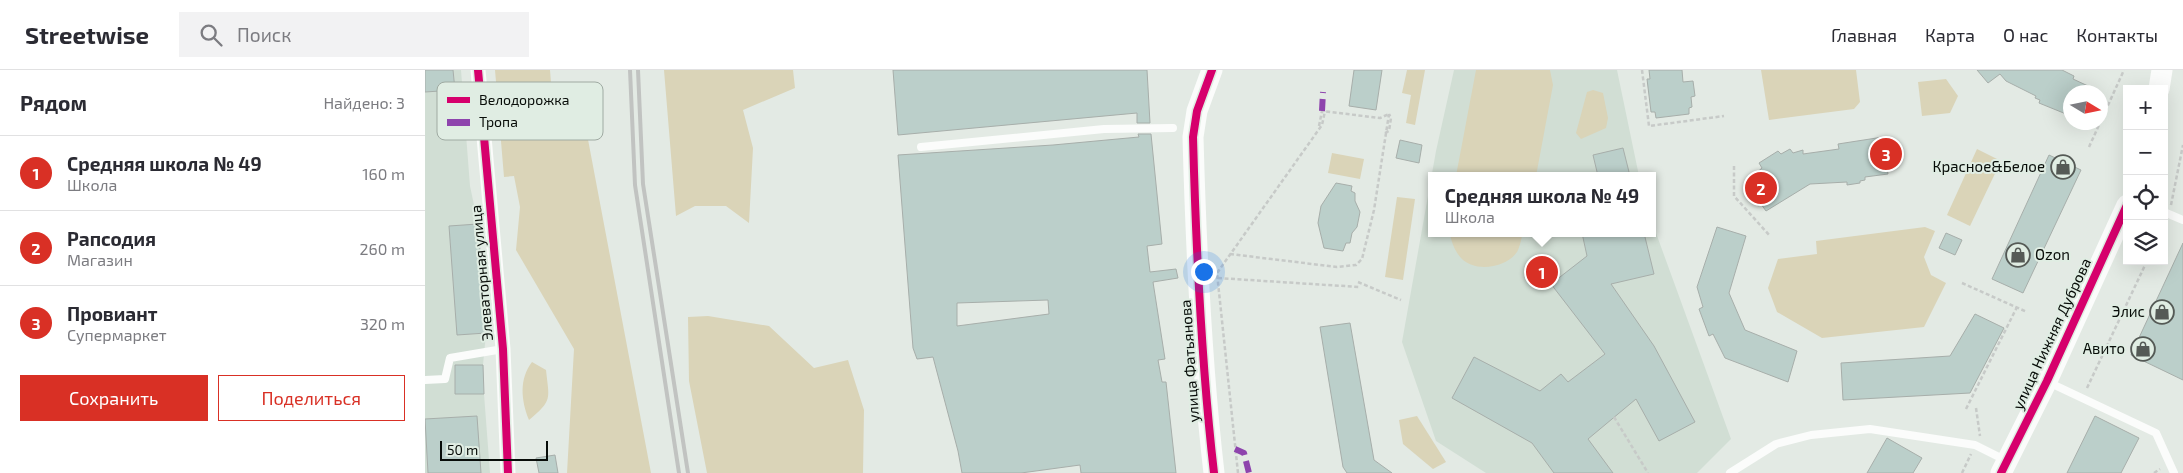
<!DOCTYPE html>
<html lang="ru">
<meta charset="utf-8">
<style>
:root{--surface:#fff;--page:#f2f2f3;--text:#2b2b33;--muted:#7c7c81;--line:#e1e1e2;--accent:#d93025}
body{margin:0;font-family:"Exo 2",sans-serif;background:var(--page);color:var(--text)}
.controls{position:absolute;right:15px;top:15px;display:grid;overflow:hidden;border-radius:0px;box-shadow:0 5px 20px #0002}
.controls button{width:45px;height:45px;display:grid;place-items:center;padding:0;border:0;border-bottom:1px solid var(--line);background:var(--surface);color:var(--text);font:25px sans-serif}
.compass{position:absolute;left:1638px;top:15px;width:45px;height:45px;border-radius:50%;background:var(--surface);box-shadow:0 5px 20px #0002;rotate:100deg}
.scale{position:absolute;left:15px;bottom:12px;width:108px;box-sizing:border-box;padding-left:5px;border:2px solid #080d09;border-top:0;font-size:14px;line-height:18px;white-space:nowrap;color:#080d09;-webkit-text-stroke:4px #e0ede3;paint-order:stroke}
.you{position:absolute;left:778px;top:201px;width:18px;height:18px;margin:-12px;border:4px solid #fff;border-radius:50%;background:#1a73e8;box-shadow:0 0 0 8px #1a73e833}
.badge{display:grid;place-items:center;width:32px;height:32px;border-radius:50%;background:var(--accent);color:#fff;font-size:16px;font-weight:700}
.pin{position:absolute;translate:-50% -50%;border:2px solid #fff;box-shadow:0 1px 5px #0006}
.popup{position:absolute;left:1003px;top:102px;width:228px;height:65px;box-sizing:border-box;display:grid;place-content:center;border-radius:0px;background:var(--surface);filter:drop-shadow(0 1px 4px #0005);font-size:16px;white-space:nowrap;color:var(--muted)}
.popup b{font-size:19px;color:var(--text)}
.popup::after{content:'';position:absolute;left:50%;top:100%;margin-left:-10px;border:10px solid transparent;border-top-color:var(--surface)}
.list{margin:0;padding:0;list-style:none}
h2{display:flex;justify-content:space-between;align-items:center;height:65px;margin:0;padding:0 20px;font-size:21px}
h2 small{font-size:16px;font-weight:400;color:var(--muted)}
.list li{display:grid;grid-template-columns:32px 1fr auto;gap:15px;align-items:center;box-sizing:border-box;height:75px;padding:0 20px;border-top:1px solid var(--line)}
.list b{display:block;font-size:19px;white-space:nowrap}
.list p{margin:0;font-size:16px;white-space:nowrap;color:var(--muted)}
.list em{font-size:16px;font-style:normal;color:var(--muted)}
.actions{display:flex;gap:10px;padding:15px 20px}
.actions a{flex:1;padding:11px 0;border:1px solid var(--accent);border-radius:0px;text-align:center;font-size:18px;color:var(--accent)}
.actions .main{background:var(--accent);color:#fff}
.icon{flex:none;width:28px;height:28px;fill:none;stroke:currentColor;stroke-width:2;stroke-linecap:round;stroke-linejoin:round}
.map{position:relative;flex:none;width:1758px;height:403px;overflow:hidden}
header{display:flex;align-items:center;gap:30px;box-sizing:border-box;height:70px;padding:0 25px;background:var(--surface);border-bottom:1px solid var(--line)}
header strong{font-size:24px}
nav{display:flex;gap:28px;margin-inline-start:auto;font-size:18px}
.search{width:350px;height:45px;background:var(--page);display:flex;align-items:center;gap:12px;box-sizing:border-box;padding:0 18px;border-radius:0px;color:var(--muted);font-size:19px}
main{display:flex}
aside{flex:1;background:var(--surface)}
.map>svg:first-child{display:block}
.built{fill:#d1ded4}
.green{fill:#dad4b8}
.building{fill:#bbcfca;stroke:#a7aeaa;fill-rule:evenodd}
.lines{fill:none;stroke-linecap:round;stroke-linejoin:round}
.path{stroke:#c7cac8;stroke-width:2.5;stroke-dasharray:4 2.5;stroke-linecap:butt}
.lane{stroke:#fbfcfb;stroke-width:8}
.street{stroke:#fbfcfb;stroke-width:15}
.secondary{stroke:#fbfcfb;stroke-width:21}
.rail{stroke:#c1c3c1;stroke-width:4}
.quiet{stroke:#8e44ad;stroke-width:6;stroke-dasharray:12 6;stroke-linecap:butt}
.cycleway-casing{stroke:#e0ede3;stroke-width:11}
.cycleway{stroke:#d6006c;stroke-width:8}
.labels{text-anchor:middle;stroke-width:4;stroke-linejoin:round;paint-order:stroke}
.poi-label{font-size:15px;fill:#080d09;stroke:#e0ede3;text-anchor:end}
.street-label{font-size:15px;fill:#080d09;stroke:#e0ede3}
.key{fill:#e0ede3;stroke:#9faaa2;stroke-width:1}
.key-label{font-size:14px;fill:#080d09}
</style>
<header>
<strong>Streetwise</strong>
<div class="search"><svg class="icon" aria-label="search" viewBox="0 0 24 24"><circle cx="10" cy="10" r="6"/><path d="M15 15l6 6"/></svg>Поиск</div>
<nav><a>Главная</a><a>Карта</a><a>О нас</a><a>Контакты</a></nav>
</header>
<main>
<aside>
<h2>Рядом<small>Найдено: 3</small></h2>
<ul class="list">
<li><span class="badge">1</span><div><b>Средняя школа № 49</b><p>Школа</p></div><em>160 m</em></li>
<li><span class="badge">2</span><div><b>Рапсодия</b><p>Магазин</p></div><em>260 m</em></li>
<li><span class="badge">3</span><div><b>Провиант</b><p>Супермаркет</p></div><em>320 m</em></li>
</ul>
<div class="actions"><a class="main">Сохранить</a><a>Поделиться</a></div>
</aside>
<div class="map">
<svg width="1758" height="403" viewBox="0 0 1758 403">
<rect width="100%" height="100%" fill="#e3eae4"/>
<g class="built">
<polygon points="0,0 36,0 45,116 53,154 61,263 58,295 30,295 30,324 59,324 65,403 0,403"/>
<polygon points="1029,0 1192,0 1214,106 1007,106 1007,163 1227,163 1227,152 1306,369 1272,403 1061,403 1011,371 977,272 1011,81"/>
</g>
<g class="green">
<polygon points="70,0 125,0 127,26 158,43 226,403 142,403 149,279 91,180 95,137 89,106 79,107"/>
<polygon points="239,0 368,0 370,18 318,40 328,78 324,153 301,136 270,136 251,146"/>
<polygon points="982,0 1000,0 990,55 981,53 986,25 977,23"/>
<polygon points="1051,0 1125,0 1128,15 1111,106 1031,106"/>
<polygon points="1336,0 1431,0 1435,32 1429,39 1344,50"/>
<polygon points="1521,9 1533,26 1525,43 1497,46 1493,12"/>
<polygon points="1168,20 1178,23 1183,48 1181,58 1156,69 1151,63 1162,22"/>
<polygon points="1552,79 1576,91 1545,156 1522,145"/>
<polygon points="907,83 939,89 935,109 903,103"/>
<polygon points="972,127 990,129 978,210 960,207"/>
<polygon points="1500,157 1510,161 1499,187 1506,205 1521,213 1499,257 1397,268 1352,242 1343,218 1353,189 1392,184 1391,171"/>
<path d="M1025 163H1098C1096 169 1095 177 1092 182 1081 198 1050 203 1036 188 1030 181 1026 172 1025 163Z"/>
<polygon points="283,246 344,256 389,298 423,290 439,340 438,403 282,403 264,311 263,247"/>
<path d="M107 292 121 300C124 329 128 330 104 350 96 330 94 309 107 292Z"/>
<polygon points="992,346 1021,392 1008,399 978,374 974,350"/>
</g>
<g class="building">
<polygon points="0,0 28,0 30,20 0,22"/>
<polygon points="468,0 722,0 725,53 712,53 712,43 473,65"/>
<polygon points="929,0 957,0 951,40 924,36"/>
<polygon points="1224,0 1257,0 1258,12 1268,11 1270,26 1266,27 1267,37 1264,38 1264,44 1231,48 1230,42 1226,42 1222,9 1225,9"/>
<polygon points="1552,0 1637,0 1649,6 1648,9 1676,22 1646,22 1646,46 1614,33 1615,30 1610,28 1611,26 1581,11 1575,4 1563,13"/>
<path d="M713 64H726L737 174 722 176 725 202 751 199 753 208 728 212 740 289 733 290 737 312H741L751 403H656L655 395 596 403H537L533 381 508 287 492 289 488 278 473 85 628 75 714 67ZM623 230 624 244 532 256V233Z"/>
<polygon points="1458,67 1459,73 1462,73 1466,98 1462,98 1463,104 1440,107 1440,110 1435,111 1435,113 1422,115 1422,112 1385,114 1341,141 1336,134 1333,136 1323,120 1328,118 1326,113 1332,109 1329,105 1337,98 1334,93 1353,81 1356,84 1365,79 1368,83 1378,80 1378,84 1414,79 1413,74"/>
<polygon points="975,70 997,75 994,93 971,88"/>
<polygon points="1198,78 1205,106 1173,106 1168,85"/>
<polygon points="1624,85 1656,100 1598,223 1567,209"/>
<polygon points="911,113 927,116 926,121 930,123 930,131 935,142 932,157 927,163 925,173 921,173 918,181 899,178 893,153 896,136"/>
<polygon points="53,154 61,263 32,265 24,156"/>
<polygon points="1292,157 1321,166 1304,223 1320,260 1372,281 1363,312 1300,288 1288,264 1284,266 1274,239 1278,237 1272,217"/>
<polygon points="1157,163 1219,163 1229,204 1186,214 1229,276 1270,352 1234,371 1211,329 1163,369 1188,403 1129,403 1107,373 1027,328 1049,287 1115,321 1136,304 1143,312 1180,284 1126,214 1162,186"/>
<polygon points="1521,163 1537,170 1530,185 1514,178"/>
<polygon points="1758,173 1758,310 1706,285"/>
<polygon points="1550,244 1579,258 1545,323 1418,330 1416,293 1525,286"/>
<polygon points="925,253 949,390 967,403 922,403 918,397 895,257"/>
<polygon points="30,295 58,295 59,324 30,324"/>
<polygon points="52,346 56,403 3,403 0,349"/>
<polygon points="1670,346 1714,368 1696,403 1642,403"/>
<polygon points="1462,368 1497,388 1488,403 1442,403"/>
<polygon points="130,385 133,403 114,403 111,388"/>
</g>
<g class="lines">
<g class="path">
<polyline points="1217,0 1224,56 1299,46"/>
<polyline points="894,56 897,41 955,48 964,44"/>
<polyline points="960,63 964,61 966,48 964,44"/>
<polyline points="1664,77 1699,0"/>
<polyline points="1309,96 1309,126 1345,166"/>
<polyline points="1746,135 1758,75"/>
<polyline points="805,184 912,197 931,195 937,189 949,140 964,44"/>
<polyline points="793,208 934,217"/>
<polyline points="933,212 976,230"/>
<polyline points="1537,213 1602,242"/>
<polyline points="1662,318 1722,191"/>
<polyline points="1551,338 1555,366"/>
<polyline points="1541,339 1592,237"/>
<polyline points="1189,347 1223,403"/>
<polyline points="813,403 792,203 897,55 900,41"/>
<polyline points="1537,403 1546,384"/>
<polyline points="1729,403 1735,399"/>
</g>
<g class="lane">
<polyline points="496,77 679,59 748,58"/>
<polyline points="1739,142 1758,150"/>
<polyline points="0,310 20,309 25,288 78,279"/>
<polyline points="1623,312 1731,363 1749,403"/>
<polyline points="1305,403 1351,374 1386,365 1445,359 1550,375 1580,390"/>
</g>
<polyline class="street" points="53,0 78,279 83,403"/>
<g class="secondary">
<path d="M787 0 772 41 768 67C771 180 776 291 789 403"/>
<polyline points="1734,19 1737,0"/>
<polyline points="1576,403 1622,311 1702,135"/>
</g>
<g class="rail">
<polyline points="205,0 210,115 254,403"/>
<polyline points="213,0 218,114 263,403"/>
</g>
<g class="quiet">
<polyline points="897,41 898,22"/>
<polyline points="810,379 819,383 824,403"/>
</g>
<g class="cycleway-casing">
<g id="cycleway">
<polyline points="53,0 78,279 83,403"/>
<path d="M787 0 772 41 768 67C771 180 776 291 789 403"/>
<polyline points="1576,403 1622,311 1702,135"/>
</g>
</g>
<use href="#cycleway" class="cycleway"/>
</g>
<defs>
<g id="shop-ring" transform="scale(1.25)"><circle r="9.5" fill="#e0ede3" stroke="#555a56" stroke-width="1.5"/><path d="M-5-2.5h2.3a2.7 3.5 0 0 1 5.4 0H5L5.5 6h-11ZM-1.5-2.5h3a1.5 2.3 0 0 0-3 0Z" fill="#555a56"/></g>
</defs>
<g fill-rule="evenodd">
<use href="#shop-ring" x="1638" y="97"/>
<use href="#shop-ring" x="1593" y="185"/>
<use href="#shop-ring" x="1737" y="242"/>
<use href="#shop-ring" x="1718" y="279"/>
</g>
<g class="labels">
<g class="poi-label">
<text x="1620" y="102">Красное&amp;Белое</text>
<text x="1610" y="190" text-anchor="start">Ozon</text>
<text x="1720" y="247">Элис</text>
<text x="1700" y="284">Авито</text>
</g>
<g class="street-label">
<text transform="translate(57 203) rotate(-95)" y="5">Элеваторная улица</text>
<text transform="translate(1627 264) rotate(-65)" y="5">улица Нижняя Дуброва</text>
<text transform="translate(765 291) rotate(-94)" y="5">улица Фатьянова</text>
</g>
</g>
<rect x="12" y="12" width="166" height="58" rx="8" class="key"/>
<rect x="22" y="27" width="23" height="6" fill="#d6006c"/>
<rect x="22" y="49" width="23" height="7" fill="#8e44ad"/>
<g class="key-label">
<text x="54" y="35">Велодорожка</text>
<text x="54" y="57">Тропа</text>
</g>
</svg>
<div class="controls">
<button>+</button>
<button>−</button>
<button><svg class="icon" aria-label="locate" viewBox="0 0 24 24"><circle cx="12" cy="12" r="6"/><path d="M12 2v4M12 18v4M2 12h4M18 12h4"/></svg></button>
<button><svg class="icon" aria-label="layers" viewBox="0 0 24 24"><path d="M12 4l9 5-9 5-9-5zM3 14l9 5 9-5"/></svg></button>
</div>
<svg class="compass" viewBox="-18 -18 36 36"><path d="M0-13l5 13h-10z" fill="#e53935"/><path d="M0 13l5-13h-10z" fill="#7c7c81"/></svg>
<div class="scale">50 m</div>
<div class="you"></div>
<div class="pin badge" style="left:1117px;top:202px">1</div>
<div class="popup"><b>Средняя школа № 49</b>Школа</div>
<div class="pin badge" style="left:1336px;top:118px">2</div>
<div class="pin badge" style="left:1461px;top:84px">3</div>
</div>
</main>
